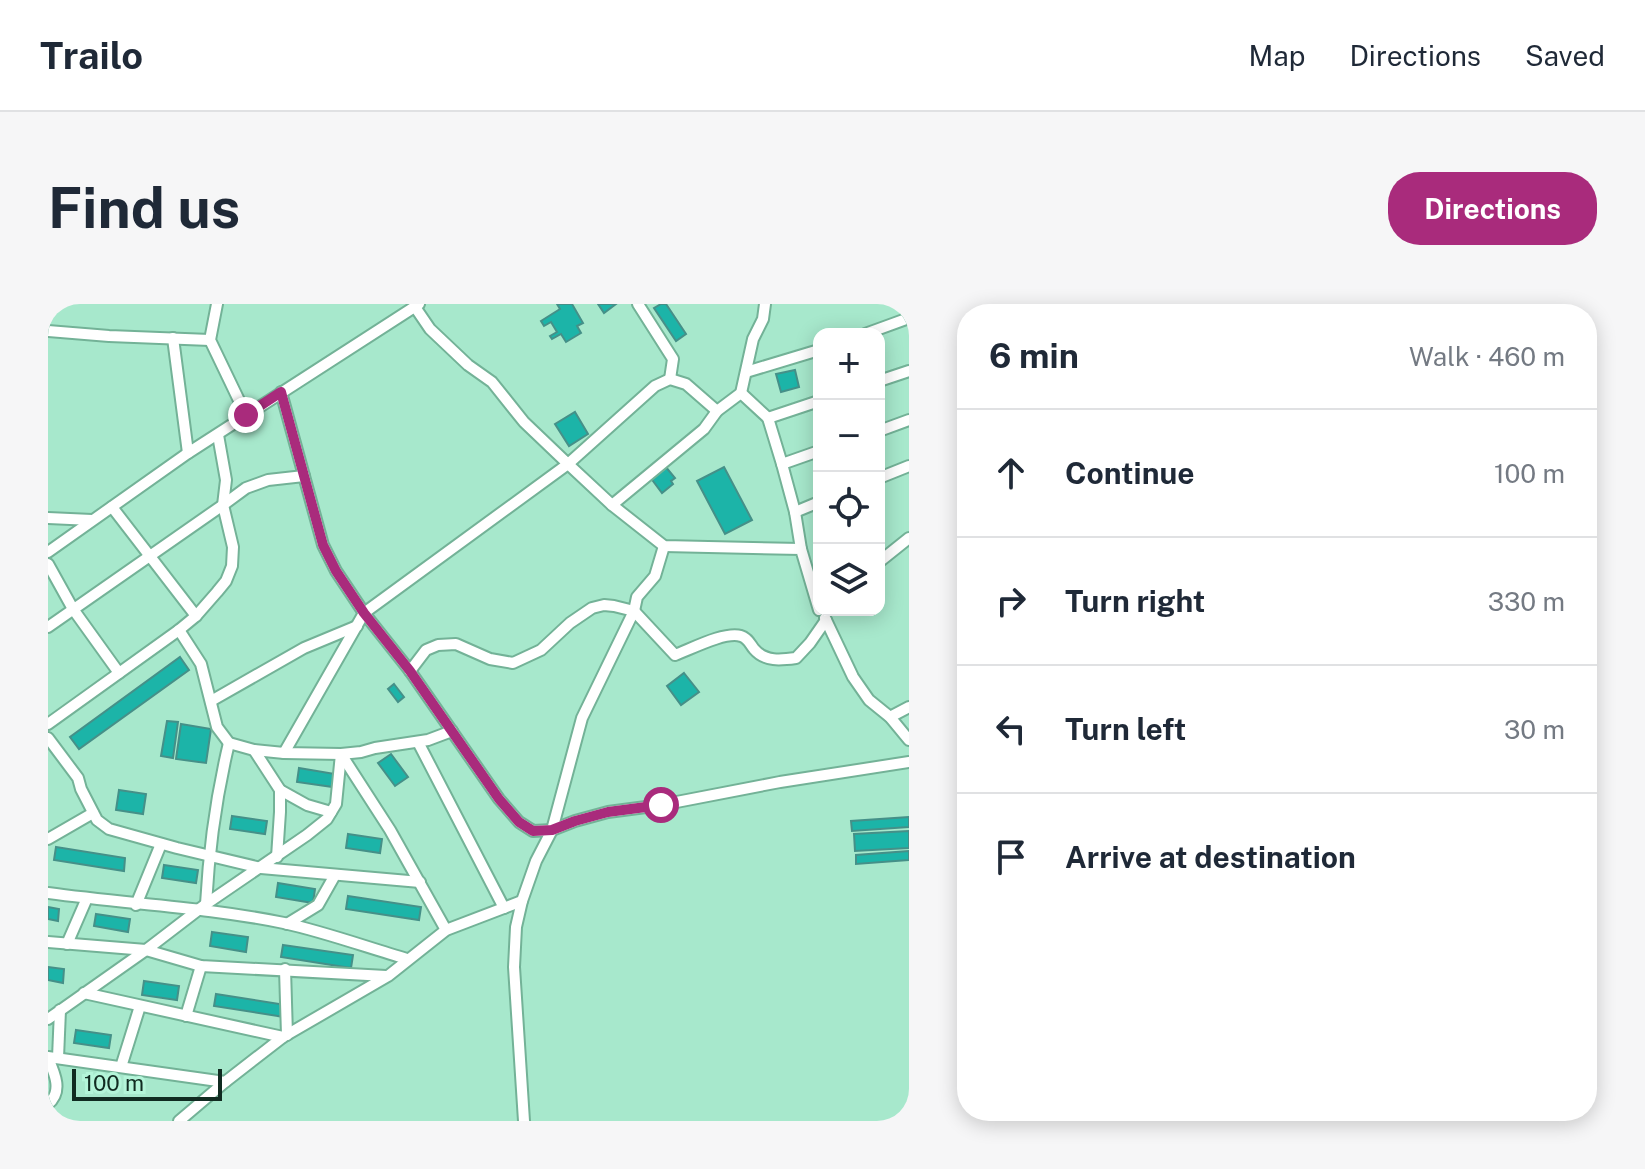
<!DOCTYPE html>
<meta charset="utf-8">
<style>
:root{--surface:#fff;--page:#f6f6f7;--text:#1f2937;--muted:#747a83;--line:#e0e1e3;--accent:#a92b7c}
body{margin:0;font-family:"Public Sans",sans-serif;background:var(--page);color:var(--text)}
.controls{position:absolute;right:24px;top:24px;display:grid;overflow:hidden;border-radius:16px;box-shadow:0 4px 20px #0003}
.controls button{width:72px;height:72px;display:grid;place-items:center;padding:0;border:0;border-bottom:2px solid var(--line);background:var(--surface);color:var(--text);font:40px sans-serif}
.scale{position:absolute;left:24px;bottom:20px;width:150px;box-sizing:border-box;padding-left:8px;border:4px solid #112b21;border-top:0;font-size:22px;line-height:28px;white-space:nowrap;color:#112b21;-webkit-text-stroke:6px #b4f5d9;paint-order:stroke}
.stop{position:absolute;width:24px;height:24px;margin:-18px;border:6px solid #a92b7c;border-radius:50%;background:#fff}
.stop.end{background:#a92b7c;border-color:#fff;box-shadow:0 2px 8px #0008}
.list{margin:0;padding:0;list-style:none}
h2{display:flex;justify-content:space-between;align-items:center;height:104px;margin:0;padding:0 32px;font-size:34px}
h2 small{font-size:26px;font-weight:400;color:var(--muted)}
.list li{display:grid;grid-template-columns:52px 1fr auto;gap:24px;align-items:center;box-sizing:border-box;height:128px;padding:0 32px;border-top:2px solid var(--line)}
.list b{display:block;font-size:30px;white-space:nowrap}
.list em{font-size:26px;font-style:normal;color:var(--muted)}
.icon{flex:none;width:44px;height:44px;fill:none;stroke:currentColor;stroke-width:2;stroke-linecap:round;stroke-linejoin:round}
.map{position:relative;flex:none;width:861px;height:817px;overflow:hidden;border-radius:32px}
header{display:flex;align-items:center;gap:48px;box-sizing:border-box;height:112px;padding:0 40px;background:var(--surface);border-bottom:2px solid var(--line)}
header strong{font-size:38px}
nav{display:flex;gap:44px;margin-inline-start:auto;font-size:28px}
.intro{display:flex;align-items:center;justify-content:space-between;box-sizing:border-box;height:192px;padding:0 48px}
h1{margin:0;font-size:56px}
.button{padding:20px 36px;border-radius:32px;background:var(--accent);color:#fff;font-size:28px;font-weight:700}
main{display:flex;gap:48px;padding:0 48px}
aside{flex:1;background:var(--surface);border-radius:32px;box-shadow:0 4px 20px #0003}
.map>svg:first-child{display:block}
.building{fill:#1cb4a8;stroke:#459088;stroke-width:2}
.lines{fill:none;stroke-linecap:round;stroke-linejoin:round}
.minor-casing{stroke:#73b297;stroke-width:14}
.minor{stroke:#fff;stroke-width:10}
.route{stroke:#a92b7c;stroke-width:10}
</style>
<header>
<strong>Trailo</strong>
<nav><a>Map</a><a>Directions</a><a>Saved</a></nav>
</header>
<div class="intro"><h1>Find us</h1><a class="button">Directions</a></div>
<main>
<div class="map">
<svg width="861" height="817" viewBox="0 0 861 817">
<rect width="100%" height="100%" fill="#a7e8cc"/>
<g class="building">
<polygon points="509,0 524,0 535,19 529,22 533,29 518,38 513,30 504,35 502,32 509,28 503,18 496,22 493,17 512,5"/>
<polygon points="550,0 568,0 556,9"/>
<polygon points="613,0 618,0 638,30 628,37 606,4"/>
<polygon points="747,66 751,83 733,88 728,70"/>
<polygon points="527,108 540,130 521,142 507,120"/>
<polygon points="617,162 627,174 623,177 625,180 614,189 602,173"/>
<polygon points="676,163 704,216 677,230 649,177"/>
<polygon points="132,353 141,366 31,445 22,433"/>
<polygon points="636,369 651,388 633,401 619,382"/>
<polygon points="346,380 356,393 350,398 340,385"/>
<polygon points="119,417 130,418 125,454 113,452"/>
<polygon points="133,420 163,425 158,459 128,455"/>
<polygon points="343,450 360,473 347,482 330,459"/>
<polygon points="251,464 287,470 285,483 249,478"/>
<polygon points="71,486 98,490 95,510 68,506"/>
<polygon points="184,512 219,517 217,530 182,525"/>
<polygon points="861,513 861,523 804,527 803,517"/>
<polygon points="861,527 861,544 807,547 806,530"/>
<polygon points="300,530 334,535 332,549 298,544"/>
<polygon points="8,543 77,554 76,567 6,556"/>
<polygon points="861,547 861,556 808,560 808,551"/>
<polygon points="116,561 150,566 148,579 114,574"/>
<polygon points="230,579 267,585 265,599 228,593"/>
<polygon points="300,592 373,603 371,616 298,605"/>
<polygon points="0,603 11,605 10,617 0,615"/>
<polygon points="48,610 82,615 80,628 46,622"/>
<polygon points="164,628 200,633 198,648 162,642"/>
<polygon points="235,641 305,651 303,664 233,653"/>
<polygon points="0,663 16,665 15,679 0,676"/>
<polygon points="96,677 131,682 129,696 94,691"/>
<polygon points="168,690 238,701 236,713 166,702"/>
<polygon points="28,726 63,731 61,744 26,739"/>
</g>
<g class="lines">
<g class="minor-casing">
<g id="minor">
<polyline points="169,0 162,36 198,111"/>
<polyline points="590,0 625,55 622,75"/>
<polyline points="367,3 382,25 420,61 444,78 476,118 520,160 564,201 616,242 753,245 771,306"/>
<polyline points="0,27 61,32 162,36"/>
<polyline points="817,30 861,14"/>
<polyline points="125,34 140,149"/>
<polyline points="698,68 771,46"/>
<polyline points="831,77 861,67"/>
<polyline points="233,88 275,241 288,267 316,309 362,367 451,495 471,518 485,527 504,526 527,517 560,508 613,501 732,478 861,458"/>
<polyline points="693,89 720,114 734,160 771,147"/>
<polyline points="720,114 771,97"/>
<polyline points="831,127 861,116"/>
<polyline points="734,160 747,208 753,245"/>
<polyline points="831,174 861,162"/>
<polyline points="564,201 656,125 669,107 693,89 705,35 715,15 717,0"/>
<polyline points="64,203 148,312"/>
<polyline points="747,208 771,198"/>
<polyline points="0,214 44,216"/>
<polyline points="0,248 140,149 371,0"/>
<polyline points="831,258 861,234"/>
<polyline points="0,260 25,305 71,369"/>
<polyline points="777,314 805,373 821,396 842,413 861,436"/>
<polyline points="0,323 175,201 198,184 220,176 256,172"/>
<polyline points="131,326 153,360 169,423 181,439 206,446 236,449 293,450 313,448 327,444 380,436 404,427"/>
<path d="M362 367 378 346 390 341 408 340 442 355 465 359 493 346 522 319 544 304 556 301 566 302 586 307 627 351C643 345 677 327 693 332 700 334 702 340 706 345 717 358 733 356 748 354L762 339 778 316"/>
<polyline points="163,397 256,344 309,322"/>
<polyline points="842,413 861,403"/>
<polyline points="0,420 131,326 148,312 169,288 178,277 184,262 185,243 175,201 178,176 170,131"/>
<polyline points="0,434 30,474 33,485 49,516 61,525 129,544 213,564 372,578"/>
<polyline points="370,438 456,604"/>
<polyline points="206,446 232,486 259,501 283,508"/>
<polyline points="236,449 316,309 520,160 607,82 622,75 638,80 669,107"/>
<polyline points="293,450 342,526 398,626"/>
<polyline points="0,535 45,509"/>
<polyline points="229,553 232,508 232,486"/>
<path d="M0 589C79 600 158 603 236 619 277 628 318 643 359 655"/>
<path d="M158 600C161 545 168 493 181 439"/>
<polyline points="88,601 113,540"/>
<polyline points="239,620 270,601 287,571"/>
<polyline points="0,638 98,646 153,662 338,672"/>
<polyline points="19,640 39,594"/>
<polyline points="237,665 239,731"/>
<polyline points="36,689 235,733"/>
<polyline points="138,712 153,662"/>
<polyline points="0,715 98,646 158,600 259,531 279,515 288,500 293,450"/>
<polyline points="0,753 177,778"/>
<path d="M0 754C7 770 15 788 0 800"/>
<polyline points="10,754 12,706"/>
<polyline points="73,763 92,702"/>
<polyline points="131,817 177,778 235,733 340,672 398,626 474,597"/>
<polyline points="476,817 466,663 468,623 474,597 488,557 504,526 534,414 586,307 589,293 607,272 616,242"/>
</g>
</g>
<use href="#minor" class="minor"/>
</g>
<g class="lines">
<polyline class="route" points="198,111 233,88 275,241 288,267 316,309 362,367 451,495 471,518 485,527 504,526 527,517 560,508 613,501"/>
</g>
</svg>
<div class="controls">
<button>+</button>
<button>−</button>
<button><svg class="icon" aria-label="locate" viewBox="0 0 24 24"><circle cx="12" cy="12" r="6"/><path d="M12 2v4M12 18v4M2 12h4M18 12h4"/></svg></button>
<button><svg class="icon" aria-label="layers" viewBox="0 0 24 24"><path d="M12 4l9 5-9 5-9-5zM3 14l9 5 9-5"/></svg></button>
</div>
<div class="scale">100 m</div>
<div class="stop" style="left:613px;top:501px"></div>
<div class="stop end" style="left:198px;top:111px"></div>
</div>
<aside>
<h2>6 min<small>Walk · 460 m</small></h2>
<ul class="list">
<li><svg class="icon" aria-label="ahead" viewBox="0 0 24 24"><path d="M12 20V5M6 11l6-6 6 6"/></svg><div><b>Continue</b></div><em>100 m</em></li>
<li><svg class="icon" aria-label="right" viewBox="0 0 24 24"><path d="M7 20v-9h11M14 6l5 5-5 5"/></svg><div><b>Turn right</b></div><em>330 m</em></li>
<li><svg class="icon" aria-label="left" viewBox="0 0 24 24"><path d="M17 20v-9H6M10 6l-5 5 5 5"/></svg><div><b>Turn left</b></div><em>30 m</em></li>
<li><svg class="icon" aria-label="arrive" viewBox="0 0 24 24"><path d="M6 21V4h12l-3 4 3 4H6"/></svg><div><b>Arrive at destination</b></div></li>
</ul>
</aside>
</main>
